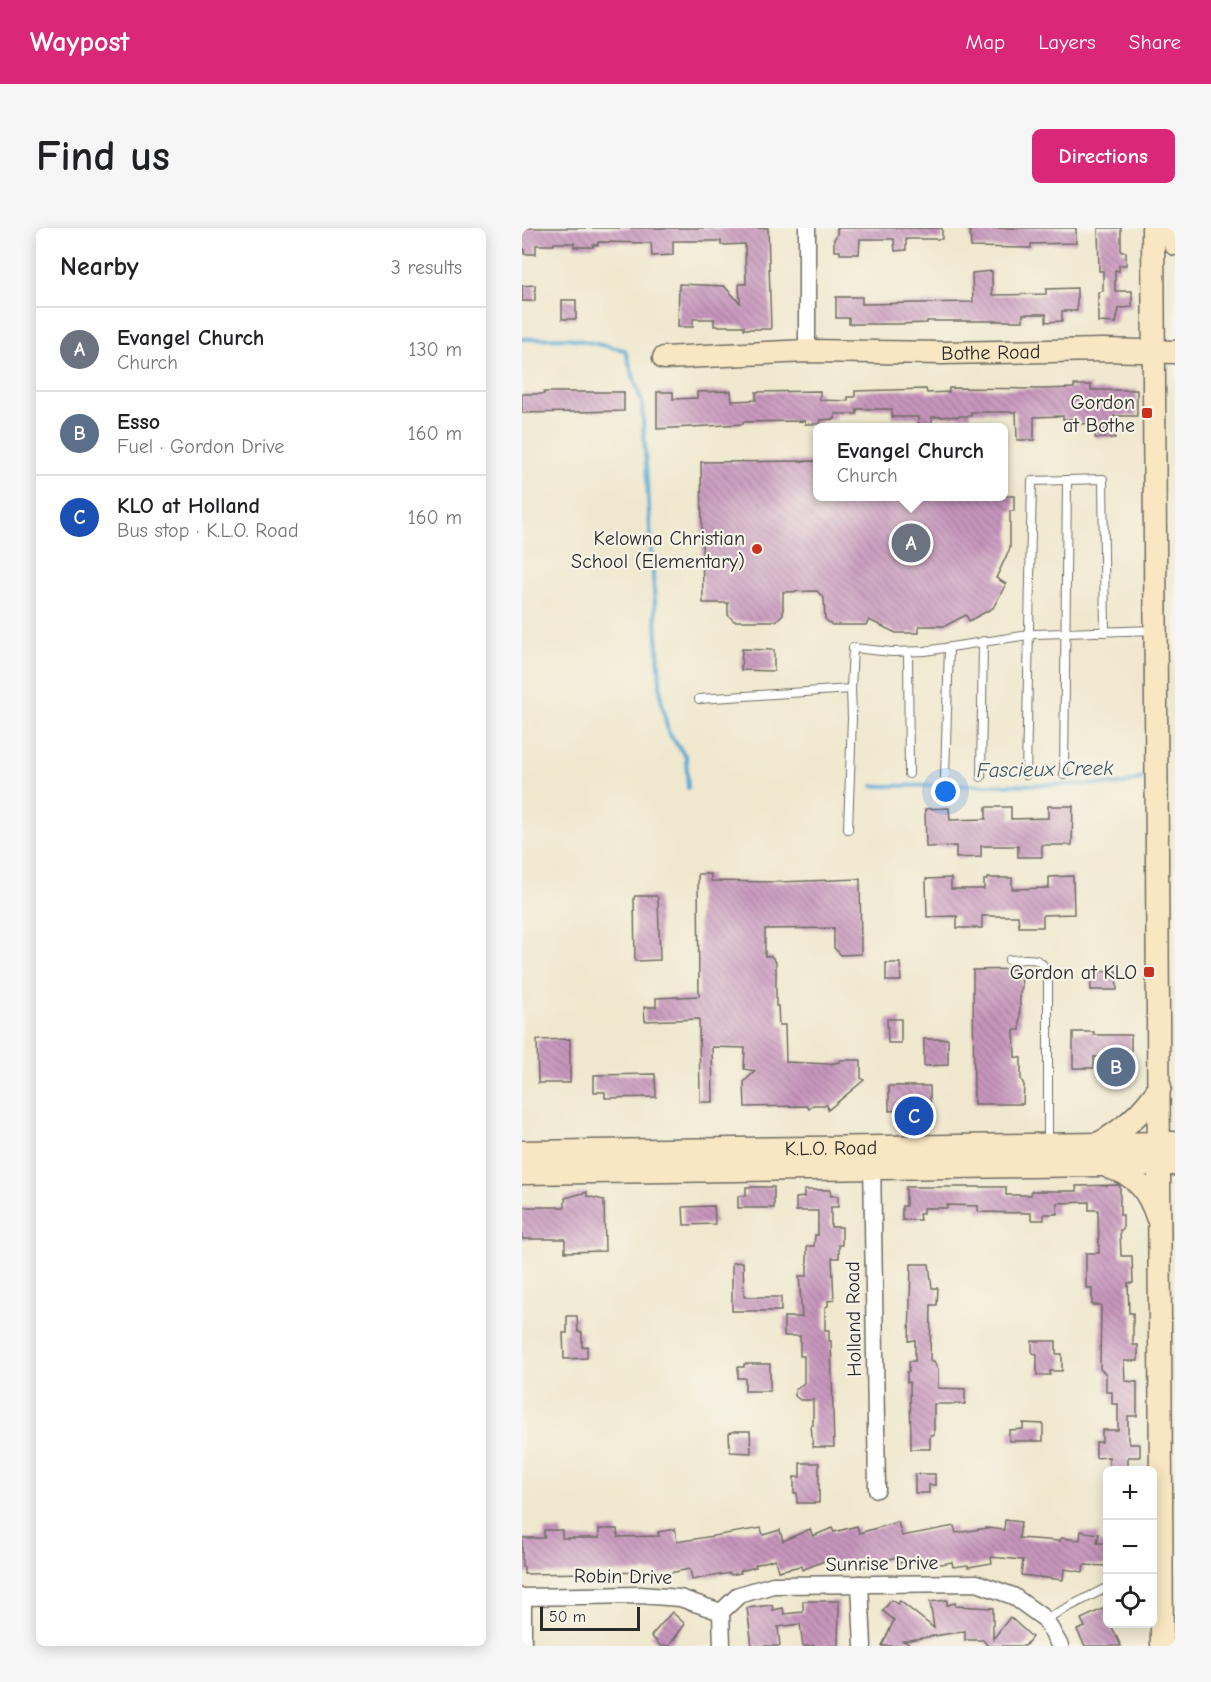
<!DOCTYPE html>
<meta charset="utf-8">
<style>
:root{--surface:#fff;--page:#f6f6f6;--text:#202124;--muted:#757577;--line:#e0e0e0;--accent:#db2777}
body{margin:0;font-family:"Comic Neue",sans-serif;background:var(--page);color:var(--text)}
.controls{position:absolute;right:18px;bottom:18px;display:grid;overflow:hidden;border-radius:9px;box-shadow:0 3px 15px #0003}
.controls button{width:54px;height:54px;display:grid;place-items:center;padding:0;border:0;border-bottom:2px solid var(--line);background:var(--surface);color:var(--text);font:30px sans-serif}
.scale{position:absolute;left:18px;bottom:15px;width:100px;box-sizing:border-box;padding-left:6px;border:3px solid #2b2b2b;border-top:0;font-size:16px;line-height:21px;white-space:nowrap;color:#2b2b2b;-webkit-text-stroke:4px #f7f3e8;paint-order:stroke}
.you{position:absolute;left:424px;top:564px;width:21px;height:21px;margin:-15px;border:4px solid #fff;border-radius:50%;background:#1a73e8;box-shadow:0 0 0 9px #1a73e833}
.badge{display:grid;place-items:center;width:39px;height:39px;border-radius:50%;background:var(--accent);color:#fff;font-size:20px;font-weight:700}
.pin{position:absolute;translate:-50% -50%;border:3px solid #fff;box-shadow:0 2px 6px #0006}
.popup{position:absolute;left:291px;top:195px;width:195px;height:78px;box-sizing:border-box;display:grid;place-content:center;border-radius:9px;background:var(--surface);filter:drop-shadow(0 2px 4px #0005);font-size:20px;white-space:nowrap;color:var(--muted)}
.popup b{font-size:22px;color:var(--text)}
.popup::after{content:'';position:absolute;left:50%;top:100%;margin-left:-12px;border:12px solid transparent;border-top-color:var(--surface)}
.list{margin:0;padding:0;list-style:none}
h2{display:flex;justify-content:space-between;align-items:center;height:78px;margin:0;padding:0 24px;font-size:26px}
h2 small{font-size:20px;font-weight:400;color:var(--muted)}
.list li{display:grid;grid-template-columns:39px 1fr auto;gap:18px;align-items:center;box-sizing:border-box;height:84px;padding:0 24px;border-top:2px solid var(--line)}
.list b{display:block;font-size:22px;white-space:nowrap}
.list p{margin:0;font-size:20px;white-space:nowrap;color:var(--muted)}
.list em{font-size:20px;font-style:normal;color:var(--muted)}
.icon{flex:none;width:33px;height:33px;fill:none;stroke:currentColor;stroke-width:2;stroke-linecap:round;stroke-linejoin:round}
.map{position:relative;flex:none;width:653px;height:1418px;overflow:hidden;border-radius:9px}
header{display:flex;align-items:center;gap:36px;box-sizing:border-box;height:84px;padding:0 30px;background:var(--accent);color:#fff}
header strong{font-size:28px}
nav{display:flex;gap:33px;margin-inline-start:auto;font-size:21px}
.intro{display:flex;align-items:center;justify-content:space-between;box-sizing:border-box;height:144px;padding:0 36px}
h1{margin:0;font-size:42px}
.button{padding:15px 27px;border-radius:9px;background:var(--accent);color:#fff;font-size:21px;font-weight:700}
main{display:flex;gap:36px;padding:0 36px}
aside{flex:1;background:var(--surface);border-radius:9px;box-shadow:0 3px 15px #0003}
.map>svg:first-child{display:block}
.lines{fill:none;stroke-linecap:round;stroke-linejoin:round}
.stream{stroke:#57a9d2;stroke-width:4}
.building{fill:url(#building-back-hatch)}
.lane-casing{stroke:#706d64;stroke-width:10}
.street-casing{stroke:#706d64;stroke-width:19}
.secondary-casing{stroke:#706d64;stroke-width:25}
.lane{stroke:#fff;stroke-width:8}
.street{stroke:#fff;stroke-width:16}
.secondary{stroke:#f9e7c3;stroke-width:22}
.poi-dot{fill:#c8321e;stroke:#f7f3e8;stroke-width:2}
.labels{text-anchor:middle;stroke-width:4.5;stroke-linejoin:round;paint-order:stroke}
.street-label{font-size:20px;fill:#2b2b2b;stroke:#f7f3e8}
.poi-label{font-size:20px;fill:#2b2b2b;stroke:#f7f3e8;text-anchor:end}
.water-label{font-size:21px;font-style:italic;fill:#3a5765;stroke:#f7f3e8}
</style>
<header>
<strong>Waypost</strong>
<nav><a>Map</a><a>Layers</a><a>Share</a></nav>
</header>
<div class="intro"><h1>Find us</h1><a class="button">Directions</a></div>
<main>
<aside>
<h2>Nearby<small>3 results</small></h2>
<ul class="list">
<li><span class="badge" style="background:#6b7280">A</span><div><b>Evangel Church</b><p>Church</p></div><em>130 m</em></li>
<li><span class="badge" style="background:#5c6f8a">B</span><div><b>Esso</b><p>Fuel · Gordon Drive</p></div><em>160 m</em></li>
<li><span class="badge" style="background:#1a4fb4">C</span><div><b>KLO at Holland</b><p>Bus stop · K.L.O. Road</p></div><em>160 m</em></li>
</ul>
</aside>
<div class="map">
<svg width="653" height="1418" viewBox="0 0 653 1418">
<defs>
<pattern id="building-back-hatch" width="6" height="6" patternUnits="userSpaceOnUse" patternTransform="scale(1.5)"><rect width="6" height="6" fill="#c796bd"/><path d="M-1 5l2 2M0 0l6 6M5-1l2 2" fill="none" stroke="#a27b9a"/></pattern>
</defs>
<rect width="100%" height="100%" fill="#f7f3e8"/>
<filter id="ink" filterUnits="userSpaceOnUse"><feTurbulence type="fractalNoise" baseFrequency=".0167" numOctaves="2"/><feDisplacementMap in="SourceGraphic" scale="12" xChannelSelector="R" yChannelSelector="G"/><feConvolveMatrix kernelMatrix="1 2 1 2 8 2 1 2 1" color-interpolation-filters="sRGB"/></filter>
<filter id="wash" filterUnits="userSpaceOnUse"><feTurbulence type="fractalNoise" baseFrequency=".008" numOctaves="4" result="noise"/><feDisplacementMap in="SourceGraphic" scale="24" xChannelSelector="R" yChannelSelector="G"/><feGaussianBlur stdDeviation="1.35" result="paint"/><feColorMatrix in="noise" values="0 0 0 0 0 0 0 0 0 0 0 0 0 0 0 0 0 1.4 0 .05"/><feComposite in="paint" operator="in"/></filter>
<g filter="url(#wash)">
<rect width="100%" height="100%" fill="#f0e8ce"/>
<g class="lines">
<g class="stream">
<polyline points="0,111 46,110 103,122 120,175 139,470 146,504 164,529 166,560"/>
<polyline points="351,558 602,556 623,549"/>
</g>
</g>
<g id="blocks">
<g class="building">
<polygon points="0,0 246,0 249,101 222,101 222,98 192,98 192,91 171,91 171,99 156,99 157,56 202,58 218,75 217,56 224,56 223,16 199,17 199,13 151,13 151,27 130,28 129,15 76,14 76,17 71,17 71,19 52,19 52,15 32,15 32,17 14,17 14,26 2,26 2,21 0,21"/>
<polygon points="315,0 420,0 420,11 384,11 384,22 373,23 372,11 338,11 337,26 318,26 318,23 312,23 312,11 315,7"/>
<polygon points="448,0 554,0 554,15 509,16 509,20 449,19"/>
<polygon points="576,0 599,0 599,24 604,24 604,37 597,37 597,43 593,42 593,63 610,63 610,79 597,80 594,95 576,94 576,64 581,63 581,43 577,43"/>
<polygon points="470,43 470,67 524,66 524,61 555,60 555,83 540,83 540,93 524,94 524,86 501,86 501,93 405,93 405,95 376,96 327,96 327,90 314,90 314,69 340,69 340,76 451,74 450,45"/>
<polygon points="13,57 13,73 0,73 0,58"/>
<rect x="40" y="72" width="14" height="19"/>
<polygon points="552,157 569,157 569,162 615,162 615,188 592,188 593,210 573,210 573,195 556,196 556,191 541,191 541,188 512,189 512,212 495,212 494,184 449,184 449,188 410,189 410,200 397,200 396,189 370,189 370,181 335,181 335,186 313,186 313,191 299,192 298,196 283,196 283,193 221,194 221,196 135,201 135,164 151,164 151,171 175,170 175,164 209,163 210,173 234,172 234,164 298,163 298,172 326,173 326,169 333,169 333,163 404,161 405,165 427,164 427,160 522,161 552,160"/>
<polygon points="22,164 102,164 102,183 0,185 0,166 22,166"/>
<polygon points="294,233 294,239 296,239 296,268 492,268 492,283 488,283 488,320 474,350 484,356 471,380 447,393 444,387 423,398 397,398 397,405 374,405 347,392 344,397 310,397 303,391 302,370 295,363 261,364 261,386 254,393 212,393 206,387 206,375 181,375 179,234"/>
<polygon points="220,421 252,422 252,443 219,442"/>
<polygon points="526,578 551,578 550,617 520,617 520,629 496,629 496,618 459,618 459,629 434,630 434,618 404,619 403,581 427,580 428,592 464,591 464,579 489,579 489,591 526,590"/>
<polygon points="176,646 189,646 189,653 257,654 338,651 339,726 319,727 312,720 312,700 243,701 243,728 249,728 254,734 254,778 256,778 257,797 263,797 264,834 307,836 318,834 318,832 339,832 339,850 342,852 306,882 305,877 291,877 287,881 285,878 223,879 222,854 233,843 222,841 223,820 190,819 191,874 178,874 177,791 123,793 122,779 134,779 134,770 177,768"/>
<polygon points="551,648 552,686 521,687 521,699 497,699 496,688 460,688 460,700 435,700 435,688 405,689 404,651 429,650 429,661 462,661 462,652 465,652 465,650 490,650 490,661 527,660 527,649"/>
<polygon points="113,668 134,668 136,670 138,732 113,733 112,670"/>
<polygon points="364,735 378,735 379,753 364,753"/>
<polygon points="499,741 500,759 498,765 498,802 492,802 493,829 499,830 499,851 502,857 501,876 452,876 451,742"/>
<polygon points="594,743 595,762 569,762 568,744"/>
<polygon points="365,791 379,791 379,815 366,815"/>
<polygon points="551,804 572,804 572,807 609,807 609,829 572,829 572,840 551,840"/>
<polygon points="48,811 48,855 16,855 15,812"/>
<polygon points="402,811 426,811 426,837 402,838"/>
<polygon points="133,846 134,869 83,870 83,864 72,864 72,847"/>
<polygon points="367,858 408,858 408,877 382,877 382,882 367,883"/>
<polygon points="596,957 598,958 598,987 601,987 601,1002 598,1002 599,1028 610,1028 611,1055 606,1055 607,1085 611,1085 611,1117 616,1117 616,1133 602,1133 603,1153 615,1154 615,1188 606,1188 606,1211 608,1216 618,1216 618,1229 606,1229 606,1242 587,1242 587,1229 574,1230 574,1214 580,1214 580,1202 596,1202 596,1176 590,1176 590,1164 584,1164 584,1146 578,1141 579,1077 570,1077 570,1060 564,1060 564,1025 577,1025 576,982 567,982 567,974 535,975 535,986 522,986 522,992 509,992 509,985 456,984 456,978 425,977 425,980 401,980 401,986 397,986 398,992 380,992 380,978 384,978 384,959 484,959 484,967 509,967 509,963 555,963 554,958"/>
<polygon points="224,959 252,959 252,980 216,980 216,968 224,968"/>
<polygon points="282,962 308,962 309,968 316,968 316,979 309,979 309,999 320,999 320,1017 317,1017 317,1030 310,1030 312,1072 306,1073 306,1078 303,1079 303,1102 307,1102 307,1113 309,1113 312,1219 291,1219 289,1197 291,1197 291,1172 278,1172 273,1168 273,1162 282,1155 282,1128 278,1128 278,1108 262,1108 262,1089 280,1089 277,1048 285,1048 285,1018 292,1018 293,1007 296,1007 296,983 274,983 274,970 282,969"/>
<polygon points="65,964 65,968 82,972 83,1023 43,1024 43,1011 0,1011 0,979 43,979 43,970"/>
<polygon points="192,978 193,996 162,997 161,979"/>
<polygon points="221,1034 222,1069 259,1069 259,1083 210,1083 210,1035"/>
<polygon points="389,1036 407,1036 410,1060 416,1060 415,1077 409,1077 408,1133 412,1133 416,1142 416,1160 443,1161 443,1176 412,1176 412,1207 408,1207 408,1221 389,1221 388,1154 385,1154 385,1144 387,1143 387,1133 393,1133 393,1112 387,1113"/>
<polygon points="45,1088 55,1088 56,1104 60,1104 60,1119 65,1118 65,1130 42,1131 41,1105 45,1105"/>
<polygon points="510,1113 534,1113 534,1126 540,1126 540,1143 528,1143 528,1147 515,1147 515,1126 510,1125"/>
<polygon points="222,1136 248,1136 248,1163 223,1163 223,1150 216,1150 216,1139 222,1139"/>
<polygon points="501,1195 521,1196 521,1213 487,1213 487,1202 501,1201"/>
<polygon points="212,1203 228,1203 229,1225 208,1224 207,1205"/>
<polygon points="278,1235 297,1235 297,1275 275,1275 275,1265 272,1265 272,1249 278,1249"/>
<polygon points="393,1246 413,1246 413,1257 407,1257 407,1265 393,1265"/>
<polygon points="483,1292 499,1294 497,1310 538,1313 539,1310 558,1312 559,1303 577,1306 575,1315 585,1315 585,1338 562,1337 561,1344 542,1341 541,1352 499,1347 501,1332 469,1329 470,1335 446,1339 446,1337 431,1339 430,1334 396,1340 394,1330 377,1335 375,1329 337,1340 335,1332 317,1340 315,1337 310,1339 307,1331 280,1342 279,1338 256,1343 253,1331 233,1337 234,1339 218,1343 219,1345 209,1347 208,1345 170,1352 168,1341 138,1347 137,1344 2,1346 2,1339 0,1339 0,1310 22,1310 22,1302 40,1302 40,1310 77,1310 77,1301 95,1301 96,1309 137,1308 136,1304 153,1301 155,1314 239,1300 241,1307 258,1302 261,1313 288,1301 291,1308 310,1300 312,1304 335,1298 337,1305 376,1294 380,1308 432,1298 434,1305 465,1300 482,1302"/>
<polygon points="369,1372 375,1376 378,1373 412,1400 408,1374 425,1372 425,1377 433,1375 433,1378 471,1380 471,1411 488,1389 510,1409 503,1418 466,1418 461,1412 443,1412 443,1403 381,1413 392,1418 360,1418 372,1392 361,1383"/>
<polygon points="281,1373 317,1373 316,1418 281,1418 278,1396 256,1399 258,1418 230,1418 225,1380 250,1377 251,1382 261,1380 262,1386 281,1384"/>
<polygon points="585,1379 585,1395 588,1395 599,1418 563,1418 555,1402 563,1399 559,1391"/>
<polygon points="150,1384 163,1396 147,1418 139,1418 129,1408"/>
</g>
</g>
</g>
<g filter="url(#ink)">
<use href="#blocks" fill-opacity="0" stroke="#706d64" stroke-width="1.5"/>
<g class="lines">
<g class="lane-casing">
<g id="lane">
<polyline points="386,424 387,546"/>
<polyline points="177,471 329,461"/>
<polyline points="504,547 510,253 581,251 583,404"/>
<polyline points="542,547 545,252"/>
<polyline points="423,548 427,419"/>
<polyline points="459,549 461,413"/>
<polyline points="326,601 330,490 329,461 331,420 370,424 403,423 513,406 633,402"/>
<path d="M487 732C507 731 521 726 526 749V916"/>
<polyline points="523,1391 586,1359"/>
</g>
</g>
<g class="street-casing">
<g id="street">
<polyline points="285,0 285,123"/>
<polyline points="350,929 355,1261"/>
<polyline points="338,1356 341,1418"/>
<polyline points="0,1369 118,1367 158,1370 199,1384"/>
<polyline points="1,1418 1,1369"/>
<polyline points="200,1418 199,1384 217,1367 251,1357 455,1355 491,1368 523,1391 538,1418"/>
</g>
</g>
<g class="secondary-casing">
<g id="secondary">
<polyline points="631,0 640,1418"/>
<polyline points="653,0 653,16"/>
<path id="s1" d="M142 130 285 123 420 125 582 122 653 124"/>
<path d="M576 916C602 902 622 883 638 859"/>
<path id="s2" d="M0 924 652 915"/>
<path d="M588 940C614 946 627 964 635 989"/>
<polyline points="0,945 652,936"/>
</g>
</g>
<use href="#lane" class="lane"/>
<use href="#street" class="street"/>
<use href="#secondary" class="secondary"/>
</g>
</g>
<g class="poi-dot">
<rect x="619" y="179" width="12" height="12" rx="3"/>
<circle cx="235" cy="321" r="6"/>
<rect x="621" y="738" width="12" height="12" rx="3"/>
</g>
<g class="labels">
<g class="street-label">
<text dy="7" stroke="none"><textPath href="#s1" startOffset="327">Bothe Road</textPath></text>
<text dy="7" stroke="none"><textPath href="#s2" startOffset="309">K.L.O. Road</textPath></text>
<text transform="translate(331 1091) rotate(-91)" y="7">Holland Road</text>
<text transform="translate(360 1335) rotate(-1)" y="7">Sunrise Drive</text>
<text transform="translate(101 1348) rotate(1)" y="7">Robin Drive</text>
</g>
<g class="poi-label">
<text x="613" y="181">Gordon<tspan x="613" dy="23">at Bothe</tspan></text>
<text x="223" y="317">Kelowna Christian<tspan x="223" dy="23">School (Elementary)</tspan></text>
<text x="615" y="751">Gordon at KLO</text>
</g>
<g class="water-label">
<text transform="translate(523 541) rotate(-1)" y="7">Fascieux Creek</text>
</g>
</g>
</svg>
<div class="controls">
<button>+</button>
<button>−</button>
<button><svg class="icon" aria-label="locate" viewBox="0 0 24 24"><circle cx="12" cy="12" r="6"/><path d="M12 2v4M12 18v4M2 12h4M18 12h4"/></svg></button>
</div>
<div class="scale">50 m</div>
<div class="you"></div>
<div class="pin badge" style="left:389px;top:315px;background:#6b7280">A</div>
<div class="popup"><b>Evangel Church</b>Church</div>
<div class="pin badge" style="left:594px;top:839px;background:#5c6f8a">B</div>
<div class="pin badge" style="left:392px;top:888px;background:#1a4fb4">C</div>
</div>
</main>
